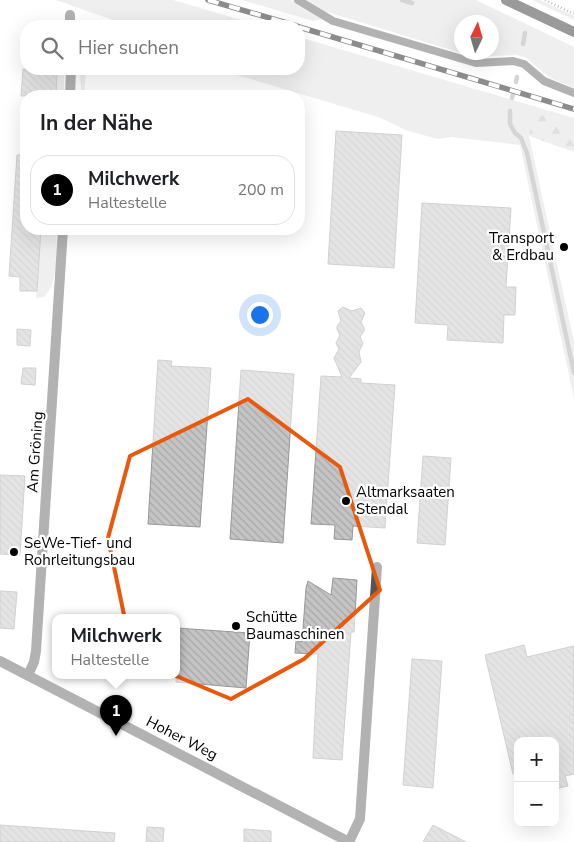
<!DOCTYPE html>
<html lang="de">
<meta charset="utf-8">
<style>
:root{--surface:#fff;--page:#f2f2f2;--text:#202124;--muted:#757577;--line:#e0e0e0;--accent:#000}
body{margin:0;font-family:"Nunito Sans",sans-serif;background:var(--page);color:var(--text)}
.controls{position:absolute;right:15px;bottom:15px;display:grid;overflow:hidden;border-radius:10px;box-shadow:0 5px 20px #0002}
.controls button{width:45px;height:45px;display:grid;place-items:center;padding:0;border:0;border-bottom:1px solid var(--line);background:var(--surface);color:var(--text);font:25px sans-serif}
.compass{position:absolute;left:454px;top:15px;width:45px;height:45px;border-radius:50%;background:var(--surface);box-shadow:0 5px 20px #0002;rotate:5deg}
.you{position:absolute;left:259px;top:314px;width:18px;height:18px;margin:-12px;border:4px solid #fff;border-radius:50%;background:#1a73e8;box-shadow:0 0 0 8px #1a73e833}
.badge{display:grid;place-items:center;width:32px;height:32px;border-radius:50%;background:var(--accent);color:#fff;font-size:16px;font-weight:700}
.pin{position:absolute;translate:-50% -41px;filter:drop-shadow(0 1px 2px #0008)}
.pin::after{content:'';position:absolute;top:26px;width:18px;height:15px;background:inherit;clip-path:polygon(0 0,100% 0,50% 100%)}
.popup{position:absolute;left:52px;top:614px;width:128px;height:65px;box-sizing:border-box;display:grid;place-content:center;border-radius:10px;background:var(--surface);filter:drop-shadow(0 1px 4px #0005);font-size:16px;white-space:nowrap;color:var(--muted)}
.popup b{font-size:19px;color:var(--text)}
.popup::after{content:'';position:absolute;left:50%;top:100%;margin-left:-10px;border:10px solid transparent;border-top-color:var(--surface)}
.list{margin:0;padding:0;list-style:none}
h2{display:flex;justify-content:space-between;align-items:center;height:65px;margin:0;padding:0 20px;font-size:21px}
h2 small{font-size:16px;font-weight:400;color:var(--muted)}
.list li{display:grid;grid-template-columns:32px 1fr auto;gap:15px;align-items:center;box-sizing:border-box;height:70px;margin:0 10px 10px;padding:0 10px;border:1px solid var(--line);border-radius:20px}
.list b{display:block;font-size:19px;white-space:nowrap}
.list p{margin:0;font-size:16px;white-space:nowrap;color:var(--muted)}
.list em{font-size:16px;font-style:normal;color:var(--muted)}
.icon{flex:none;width:28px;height:28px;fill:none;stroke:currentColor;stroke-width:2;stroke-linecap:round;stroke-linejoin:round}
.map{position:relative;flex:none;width:574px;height:842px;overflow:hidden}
.search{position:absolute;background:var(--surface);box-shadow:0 5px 20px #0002;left:20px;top:20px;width:285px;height:55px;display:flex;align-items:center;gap:12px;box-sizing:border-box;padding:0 18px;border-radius:20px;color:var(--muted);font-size:19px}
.panel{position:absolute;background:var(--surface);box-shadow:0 5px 20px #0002;left:20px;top:90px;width:285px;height:145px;border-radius:20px}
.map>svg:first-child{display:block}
.grass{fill:#dbdbdb;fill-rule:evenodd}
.forest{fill:url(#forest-firs)}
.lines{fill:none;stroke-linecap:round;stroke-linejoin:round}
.stream{stroke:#a2a2a2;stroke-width:4.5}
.building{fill:url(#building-back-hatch);stroke:#989898}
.path{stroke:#767676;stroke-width:2.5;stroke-dasharray:1 2.5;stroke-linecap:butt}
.lane{stroke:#545454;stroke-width:8}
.street{stroke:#545454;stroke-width:10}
.secondary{stroke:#212121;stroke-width:10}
.rail-casing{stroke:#000;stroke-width:5.5}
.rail{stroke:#fff;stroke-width:4;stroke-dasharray:11;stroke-linecap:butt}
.marked{fill:none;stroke:#e8590c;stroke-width:4;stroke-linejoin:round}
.poi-dot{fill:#000;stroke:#fff;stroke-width:2}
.labels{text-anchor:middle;stroke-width:4.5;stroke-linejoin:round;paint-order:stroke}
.poi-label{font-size:15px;fill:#000;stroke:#fff;text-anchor:start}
.street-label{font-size:15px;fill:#000;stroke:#fff}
</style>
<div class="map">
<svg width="574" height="842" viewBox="0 0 574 842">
<defs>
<pattern id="forest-firs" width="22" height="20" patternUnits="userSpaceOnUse" patternTransform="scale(1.25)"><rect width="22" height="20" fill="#dbdbdb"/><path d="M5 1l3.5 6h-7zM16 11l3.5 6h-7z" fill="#bababa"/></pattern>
<pattern id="building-back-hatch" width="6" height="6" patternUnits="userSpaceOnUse" patternTransform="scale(1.25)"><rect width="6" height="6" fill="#c4c4c4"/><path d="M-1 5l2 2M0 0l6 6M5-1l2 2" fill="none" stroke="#a7a7a7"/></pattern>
</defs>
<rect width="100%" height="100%" fill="#fff"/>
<g class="grass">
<polygon points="56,0 173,0 262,26 130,26"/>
<polygon points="242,0 291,0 324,19 313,21"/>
<path d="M307 0H476L574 47V88L550 78 526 58 517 55 474 57 324 11ZM462 22H492V52H462Z"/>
<polygon points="532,0 540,0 574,16 574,20"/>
<polygon points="299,37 574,118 574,127 534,112 529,136 574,342 574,399 520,145 452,137 438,139 408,131 381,118 217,69 299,69"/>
<polygon points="57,69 64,70 64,96 50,96 56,95"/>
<polygon points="79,69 86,69 84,96 82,96"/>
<path d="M41 229H56C57 249 59 282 44 297L36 298Z"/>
</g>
<polygon class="forest" points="534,112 574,127 574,152 529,136 531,120"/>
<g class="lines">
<g class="stream">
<polyline points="402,0 412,3"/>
<polyline points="523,44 525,33"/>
<polyline points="516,82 517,77"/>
<polyline points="512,98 513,94"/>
<polyline points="510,111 510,124 515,133 521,138 527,153 574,373"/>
</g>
</g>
<g class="building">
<polygon points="23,69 57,69 56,95 21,96"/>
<polygon points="336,131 402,135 394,268 328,264"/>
<polygon points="17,155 26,155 26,229 41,229 37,291 20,291 20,277 9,276"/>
<polygon points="422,203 511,208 506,287 516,287 515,315 504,315 503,343 447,340 448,325 415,323"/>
<polygon points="343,307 352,311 361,308 365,313 361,322 364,328 364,331 360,337 363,343 359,352 361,362 349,378 361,379 361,383 395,385 385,528 353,526 352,540 334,539 335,525 311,524 321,376 342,377 334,358 339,349 336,343 340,335 337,329 337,326 341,321 338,311"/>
<polygon points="17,329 31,330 30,346 17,345"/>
<polygon points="158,360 172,361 171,366 211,368 200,527 148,524"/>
<polygon points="23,368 36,368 35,385 21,384"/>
<polygon points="241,370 294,374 283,543 230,539"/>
<polygon points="423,456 451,458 445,545 417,543"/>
<polygon points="0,475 25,476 20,555 0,554"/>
<polygon points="333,578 357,580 354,632 351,632 342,760 313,758 318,654 295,653 296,641 302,642 306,588 308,581 331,595"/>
<polygon points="0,591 17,592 14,629 0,628"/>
<polygon points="176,628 250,633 246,688 176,682"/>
<polygon points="524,645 527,657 574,646 574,774 565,776 568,786 555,789 555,741 518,741 518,773 513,774 485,655"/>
<polygon points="412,659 442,661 433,788 403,785"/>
<polygon points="0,825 115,833 114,842 0,842"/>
<polygon points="433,825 466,842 423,842"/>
<polygon points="147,827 164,828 163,842 146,842"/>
<polygon points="244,829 271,831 271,842 244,842"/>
</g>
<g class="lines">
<polyline class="path" points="545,0 574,14"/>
<polyline class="lane" points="298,0 333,21 476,63 513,61 524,64 544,81 574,93"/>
<g class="street">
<polyline points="70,15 70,26"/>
<polyline points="70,96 71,69"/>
<polyline points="0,661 349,842 360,819 377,567"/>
<polyline points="28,675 34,662 36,651 63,229"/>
</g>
<polyline class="secondary" points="506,0 574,32"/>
<g class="rail-casing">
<g id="rail">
<polyline points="208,0 297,26"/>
<polyline points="299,27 574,109"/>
</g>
</g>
<use href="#rail" class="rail"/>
</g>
<path d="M0 0H574V842H0ZM248 399 340 467 380 590 304 659 231 699 133 658 108 538 130 456Z" fill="#fff" fill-opacity=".55" fill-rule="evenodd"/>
<path class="marked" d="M248 399 340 467 380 590 304 659 231 699 133 658 108 538 130 456Z"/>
<g class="poi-dot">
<circle cx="564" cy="247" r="5"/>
<circle cx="346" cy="501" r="5"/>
<circle cx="14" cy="552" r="5"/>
<circle cx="236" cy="626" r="5"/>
</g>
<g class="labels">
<g class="poi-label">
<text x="554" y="243" text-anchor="end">Transport<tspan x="554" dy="17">&amp; Erdbau</tspan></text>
<text x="356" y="497">Altmarksaaten<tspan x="356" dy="17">Stendal</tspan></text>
<text x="24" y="548">SeWe-Tief- und<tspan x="24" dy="17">Rohrleitungsbau</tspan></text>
<text x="246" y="622">Schütte<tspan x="246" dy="17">Baumaschinen</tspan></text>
</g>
<g class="street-label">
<text transform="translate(35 452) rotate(-86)" y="5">Am Gröning</text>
<text transform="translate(182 738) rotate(27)" y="5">Hoher Weg</text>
</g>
</g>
</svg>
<div class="controls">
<button>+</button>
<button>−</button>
</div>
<svg class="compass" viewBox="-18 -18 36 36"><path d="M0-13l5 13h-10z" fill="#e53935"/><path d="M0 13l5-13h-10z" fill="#757577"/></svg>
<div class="you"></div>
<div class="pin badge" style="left:116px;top:736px">1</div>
<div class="popup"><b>Milchwerk</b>Haltestelle</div>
<div class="search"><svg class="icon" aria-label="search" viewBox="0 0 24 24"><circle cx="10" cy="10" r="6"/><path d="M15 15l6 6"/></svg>Hier suchen</div>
<section class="panel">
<h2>In der Nähe<small></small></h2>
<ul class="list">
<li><span class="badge">1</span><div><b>Milchwerk</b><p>Haltestelle</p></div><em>200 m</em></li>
</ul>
</section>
</div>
